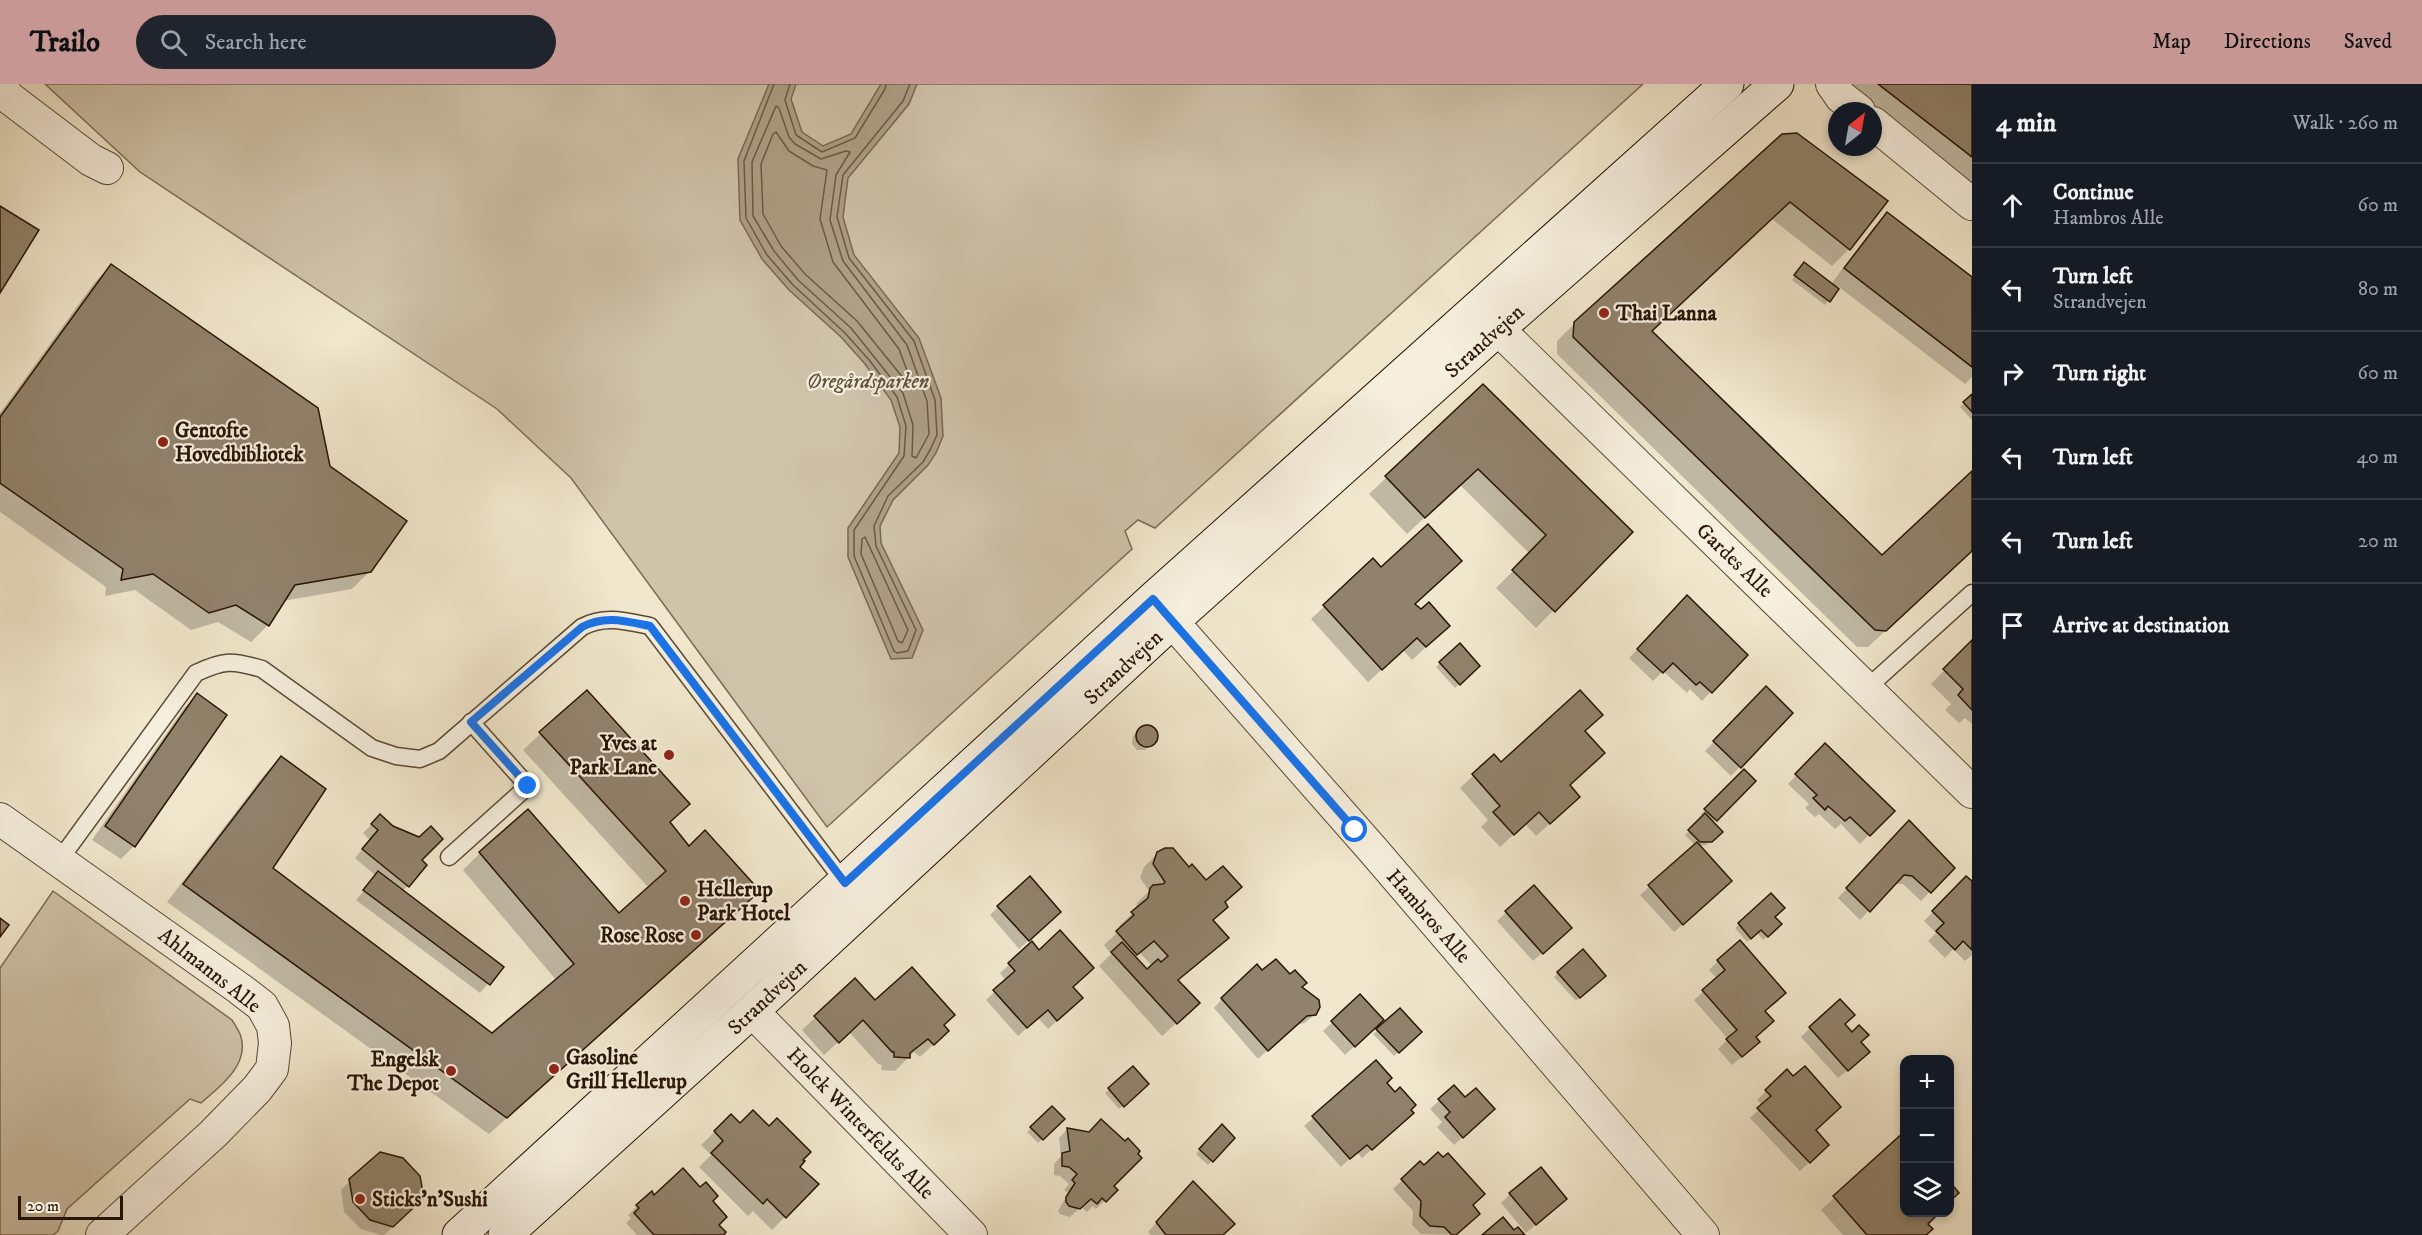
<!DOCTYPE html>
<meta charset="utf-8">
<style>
:root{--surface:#171b24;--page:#20242c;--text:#f1f3f6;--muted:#9ea1a6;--line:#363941;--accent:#c59692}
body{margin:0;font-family:"IM FELL DW Pica",serif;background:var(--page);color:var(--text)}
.controls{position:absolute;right:18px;bottom:18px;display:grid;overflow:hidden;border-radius:12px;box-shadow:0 3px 9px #0003}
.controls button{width:54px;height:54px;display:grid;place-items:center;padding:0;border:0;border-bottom:2px solid var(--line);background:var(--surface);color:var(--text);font:30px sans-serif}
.compass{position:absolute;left:1828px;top:18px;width:54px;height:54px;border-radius:50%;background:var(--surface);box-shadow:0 3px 9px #0003;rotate:31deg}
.scale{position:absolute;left:18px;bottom:15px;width:105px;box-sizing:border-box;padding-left:6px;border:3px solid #281502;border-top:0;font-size:16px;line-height:21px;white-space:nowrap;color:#281502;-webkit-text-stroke:4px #f6efde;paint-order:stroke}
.stop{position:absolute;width:18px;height:18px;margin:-14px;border:4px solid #1a73e8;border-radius:50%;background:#fff}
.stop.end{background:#1a73e8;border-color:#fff;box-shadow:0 2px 6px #0008}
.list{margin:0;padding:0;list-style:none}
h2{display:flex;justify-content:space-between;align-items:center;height:78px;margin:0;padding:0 24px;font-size:26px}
h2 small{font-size:20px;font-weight:400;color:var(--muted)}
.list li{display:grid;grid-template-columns:39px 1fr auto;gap:18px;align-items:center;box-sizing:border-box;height:84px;padding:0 24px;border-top:2px solid var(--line)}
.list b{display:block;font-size:22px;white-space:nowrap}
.list p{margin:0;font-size:20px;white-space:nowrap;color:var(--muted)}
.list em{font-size:20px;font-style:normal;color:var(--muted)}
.icon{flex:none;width:33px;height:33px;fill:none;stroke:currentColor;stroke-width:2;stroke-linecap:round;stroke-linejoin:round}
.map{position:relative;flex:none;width:1972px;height:1151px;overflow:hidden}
header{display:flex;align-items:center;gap:36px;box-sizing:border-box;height:84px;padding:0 30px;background:var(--accent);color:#111}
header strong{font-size:28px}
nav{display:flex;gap:33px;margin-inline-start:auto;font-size:21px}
.search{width:420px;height:54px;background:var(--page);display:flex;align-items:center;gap:15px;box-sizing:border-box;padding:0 21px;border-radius:33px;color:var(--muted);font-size:22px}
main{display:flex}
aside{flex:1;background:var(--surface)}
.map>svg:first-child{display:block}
.green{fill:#cfc3aa;stroke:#7c6c56;stroke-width:1.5}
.water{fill:#ada087;stroke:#786852;stroke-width:1.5}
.shadow{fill:#0003;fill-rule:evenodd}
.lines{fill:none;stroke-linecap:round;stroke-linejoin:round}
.shore{stroke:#6a5a44;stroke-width:1.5}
.building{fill:#91826b;stroke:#281502;stroke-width:1.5}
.service-casing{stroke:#5a4a34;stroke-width:19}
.minor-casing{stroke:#5a4a34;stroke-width:34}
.secondary-casing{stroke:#281502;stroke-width:35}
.service{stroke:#f6efde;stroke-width:16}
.minor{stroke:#f6efde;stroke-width:32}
.secondary{stroke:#f6efde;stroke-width:33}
.route{stroke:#1a73e8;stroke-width:8}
.poi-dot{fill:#8f2418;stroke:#f6efde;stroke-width:2}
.labels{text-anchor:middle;stroke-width:4.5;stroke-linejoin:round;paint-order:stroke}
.poi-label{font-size:21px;font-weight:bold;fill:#281502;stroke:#f6efde;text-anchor:start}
.street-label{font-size:21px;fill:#281502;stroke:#f6efde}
.park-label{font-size:21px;font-style:italic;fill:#62523d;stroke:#f6efde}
</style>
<header>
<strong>Trailo</strong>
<div class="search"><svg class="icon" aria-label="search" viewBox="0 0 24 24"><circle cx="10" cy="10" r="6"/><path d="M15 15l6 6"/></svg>Search here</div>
<nav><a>Map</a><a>Directions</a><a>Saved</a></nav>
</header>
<main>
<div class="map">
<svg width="1972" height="1151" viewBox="0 0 1972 1151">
<rect width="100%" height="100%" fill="#f1e7cc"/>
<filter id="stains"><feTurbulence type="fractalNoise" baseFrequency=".00333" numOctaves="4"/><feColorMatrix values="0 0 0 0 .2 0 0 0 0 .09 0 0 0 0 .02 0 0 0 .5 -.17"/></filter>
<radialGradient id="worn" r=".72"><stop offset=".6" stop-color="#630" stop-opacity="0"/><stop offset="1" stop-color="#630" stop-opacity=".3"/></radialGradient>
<g class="green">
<polygon points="45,0 1643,0 1155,444 1138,436 1125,447 1132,465 827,743 571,394 497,325 140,88"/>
<path d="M53 807 232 936C235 941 240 948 241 953 249 982 219 1003 201 1019L190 1015 67 1125 58 1147 53 1151H0V884Z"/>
</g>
<polygon class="water" points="769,0 796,0 791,15 802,48 823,62 851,50 881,0 917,0 909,20 848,94 843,133 854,171 919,254 941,314 943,352 936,369 928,381 893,416 880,442 881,459 923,546 912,574 891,575 848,473 848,444 899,369 900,343 891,316 865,280 841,253 789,206 762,175 740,136 738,75"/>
<g class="shadow">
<polygon points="1848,0 1972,0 1972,114"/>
<polygon points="1782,51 1849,165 1832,182 1772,135 1650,248 1882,473 1972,389 1972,466 1868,563 1857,563 1557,270 1557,257 1575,239"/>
<polygon points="1887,130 1972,195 1972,293 1965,300 1839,203 1825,221 1792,196 1800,184 1831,200 1874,143"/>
<polygon points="111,182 329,383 370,487 352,505 283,517 268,541 251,558 218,538 191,546 135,506 105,512 106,503 0,428 0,329 94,199"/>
<polygon points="1483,302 1631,448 1536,544 1496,504 1530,470 1460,401 1407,450 1369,410"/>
<polygon points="1972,312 1972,336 1960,323"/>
<polygon points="1373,476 1414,520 1435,555 1412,576 1403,566 1368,598 1311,535"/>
<polygon points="1678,522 1746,571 1702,617 1690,605 1687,609 1663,587 1653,597 1629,574"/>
<polygon points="1972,558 1972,640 1965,634 1959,639 1945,626 1951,620 1931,600"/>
<polygon points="1460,561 1478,582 1455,604 1436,583"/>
<polygon points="1766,604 1791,629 1731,692 1705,667"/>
<polygon points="586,608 669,738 741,824 489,1050 167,818 264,691 281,674 271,784 492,951 557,897 463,786 480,769 528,728 619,831 649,804 523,666"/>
<polygon points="197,611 134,762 121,775 92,756 184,624"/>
<polygon points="1144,642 1152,643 1157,649 1156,656 1145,666 1137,666 1132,660 1133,652"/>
<polygon points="1583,648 1568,702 1565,726 1536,752 1525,740 1500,763 1481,743 1488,736 1460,704 1494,672 1501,680"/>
<polygon points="1825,661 1892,727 1860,760 1841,740 1835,745 1819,730 1815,733 1805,724 1809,720 1788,700"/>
<polygon points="1744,687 1754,697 1712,739 1721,748 1706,761 1698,762 1721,806 1674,848 1640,811 1695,761 1685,751 1704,732 1701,730"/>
<polygon points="380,732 420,777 408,802 402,807 502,883 480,909 356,816 376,792 355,774 370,756 363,749"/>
<polygon points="1900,747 1953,784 1921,817 1903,800 1894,800 1860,836 1838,814"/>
<path d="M1158 769 1226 823 1212 837 1213 867 1177 897 1184 932 1162 952 1099 882 1111 870 1104 861 1121 845 1119 842 1135 827 1137 819 1149 807 1140 794 1144 783ZM1140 869 1152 882 1147 888 1134 874Z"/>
<polygon points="1966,794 1972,799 1972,871 1965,877 1953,865 1945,874 1928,857 1936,849 1924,837"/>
<polygon points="1534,803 1561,853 1533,877 1497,837"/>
<polygon points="1771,811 1773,833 1780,840 1763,856 1757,849 1747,858 1735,844"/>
<polygon points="998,823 1050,837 1019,865 990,831"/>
<polygon points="1032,860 1072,903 1072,923 1048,945 1038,934 1018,952 986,916 1006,897 1000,889"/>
<polygon points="1718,877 1764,927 1749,967 1732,981 1718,965 1728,955 1694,916 1717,895 1709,886"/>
<polygon points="1262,888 1300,904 1315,930 1305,939 1296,941 1258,975 1214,924 1222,915"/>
<polygon points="1558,889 1600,896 1576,917 1554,893"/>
<polygon points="855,896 875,918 942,942 934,960 920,973 914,968 895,987 881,986 882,981 878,980 849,948 824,971 802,946"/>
<polygon points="1360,912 1373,945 1345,971 1323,947"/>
<polygon points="1400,926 1420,948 1394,972 1373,950"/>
<polygon points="1843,941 1859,977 1838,994 1801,953 1810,944"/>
<polygon points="1375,978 1403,1037 1362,1074 1357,1068 1341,1083 1304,1042"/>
<polygon points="1133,984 1147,1000 1119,1025 1105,1009"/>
<polygon points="1787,987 1814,1047 1827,1061 1800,1087 1750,1034 1763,1022 1757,1016"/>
<polygon points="1454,1003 1484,1034 1454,1061 1437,1043 1442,1038 1430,1025"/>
<polygon points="1052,1024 1063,1035 1038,1059 1027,1048"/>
<polygon points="731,1032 740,1041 802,1076 798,1083 817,1100 772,1146 753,1127 748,1132 699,1083 711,1071 701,1061"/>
<polygon points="1222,1042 1233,1054 1208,1081 1196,1070"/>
<polygon points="1067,1045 1116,1106 1096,1125 1093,1122 1087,1128 1081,1123 1070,1133 1060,1130 1058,1127 1068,1109 1064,1106 1069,1100 1060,1092 1054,1091 1054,1080 1061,1072 1059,1054"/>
<polygon points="1904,1050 1904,1128 1936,1128 1926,1140 1925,1151 1843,1151 1821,1126"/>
<polygon points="1420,1079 1471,1121 1455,1151 1421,1150 1412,1141 1413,1127 1393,1105"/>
<polygon points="351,1096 423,1114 384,1151 381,1151 361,1145 344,1128 341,1106"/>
<polygon points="1184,1108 1221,1151 1151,1151 1148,1148"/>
<polygon points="1510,1110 1556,1124 1526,1149 1501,1119"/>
<polygon points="711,1117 722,1151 637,1151 626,1139 631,1134 628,1131 637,1122"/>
</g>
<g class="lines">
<g class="shore">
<polyline points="774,0 744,77 746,134 767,171 793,201 845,249 870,277 897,313 906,342 904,372 854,446 854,472 894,567 897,569 908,567 916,546 876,462 874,442 888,412 923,378 930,366 937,351 935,316 914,257 849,174 837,133 843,91 903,17 910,0"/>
<polyline points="790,0 785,16 796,51 822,68 855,54 885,5 886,0"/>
<polygon points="776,22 779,24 789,53 795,60 821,75 846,67 850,68 836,91 830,136 843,177 907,261 927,317 929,350 916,374 912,372 913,341 903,309 851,244 798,196 774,167 753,132 752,78"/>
<polygon points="776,48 789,67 813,82 827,86 820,135 833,178 899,265 909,292 907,296 904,295 857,237 805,190 781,162 763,130 761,80 773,50"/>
<polygon points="865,453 908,546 902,559 898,557 861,470 862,455"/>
</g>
</g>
<g class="building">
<polygon points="1878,0 1972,0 1972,73"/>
<polygon points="1797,49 1888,117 1850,166 1790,118 1652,247 1882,471 1972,387 1972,467 1886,547 1875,546 1573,253 1574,238 1782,50"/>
<polygon points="0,122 39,146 0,209"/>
<polygon points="1887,128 1972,193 1972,283 1844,184"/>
<polygon points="1804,178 1839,205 1830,218 1794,191"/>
<polygon points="111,180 318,324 330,382 407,437 371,488 295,501 269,542 236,521 209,529 153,490 121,496 123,485 0,399 0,333"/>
<polygon points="1483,300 1633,448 1555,528 1512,486 1546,451 1478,385 1425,434 1385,392"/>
<polygon points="1972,310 1972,328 1963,318"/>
<polygon points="1428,440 1462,477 1415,520 1421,525 1429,518 1450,542 1426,563 1417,554 1382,586 1323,521 1373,474 1381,483"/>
<polygon points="1687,511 1748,571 1712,609 1700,598 1696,601 1673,579 1663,589 1637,565"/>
<polygon points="1972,556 1972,626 1958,611 1963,605 1943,585"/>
<polygon points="1460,559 1480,582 1460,601 1439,578"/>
<polygon points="1766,602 1793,629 1741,684 1713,657"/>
<polygon points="587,606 690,720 670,738 689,762 705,746 760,807 507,1034 183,800 281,672 326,705 273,784 492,949 574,880 479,768 528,725 619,829 666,787 539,648"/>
<polygon points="1580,606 1603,631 1585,647 1605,669 1570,701 1580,713 1550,740 1539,728 1514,751 1493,728 1500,722 1472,690 1494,670 1501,678"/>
<polygon points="197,609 227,631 135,763 105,742"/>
<circle cx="1147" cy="652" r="11"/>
<polygon points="1825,659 1895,727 1870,752 1850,733 1845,737 1828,722 1825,726 1813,714 1817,711 1795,690"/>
<polygon points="1744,685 1756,697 1717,737 1704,725"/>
<polygon points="1705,729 1723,748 1712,758 1700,758 1688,746"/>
<polygon points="380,730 393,742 419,753 431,742 443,755 422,776 427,781 409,803 362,765 378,746 371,740"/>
<polygon points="1909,736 1955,784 1931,809 1912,792 1904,791 1870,828 1846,804"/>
<polygon points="1697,758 1732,797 1683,841 1648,801"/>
<polygon points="1165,764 1173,764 1189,783 1192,780 1206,796 1223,782 1242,803 1225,818 1228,823 1213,836 1229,854 1178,896 1200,919 1177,940 1111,868 1122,858 1147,885 1158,875 1161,878 1168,872 1154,857 1137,871 1116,847 1134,831 1131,828 1148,814 1150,804 1153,801 1163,800 1165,798 1153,780 1157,768"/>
<polygon points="378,787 504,883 490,901 363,806"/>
<polygon points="1030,792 1061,828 1029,857 997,822"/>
<polygon points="1966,792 1972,797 1972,866 1963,857 1955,866 1936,847 1944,839 1932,827"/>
<polygon points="1534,801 1572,844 1543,870 1505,827"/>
<polygon points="1771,809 1785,824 1775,833 1782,840 1768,853 1761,846 1751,855 1738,839"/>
<polygon points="0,834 9,841 0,853"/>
<polygon points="1060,846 1094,884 1073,903 1083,914 1057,937 1048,926 1027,944 993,906 1015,887 1008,879 1032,857 1039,866"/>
<polygon points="1740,856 1786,909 1765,927 1774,937 1756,953 1760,958 1742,973 1726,955 1737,946 1702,906 1725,886 1717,876"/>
<polygon points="1583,865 1606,892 1580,914 1557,888"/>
<polygon points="1276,875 1290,890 1295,886 1307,899 1302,903 1319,916 1320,923 1316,931 1307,932 1268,967 1221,914 1257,880 1262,886"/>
<polygon points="912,883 955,931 944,941 949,947 934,961 928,955 910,969 910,974 894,973 894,968 892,968 863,936 839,959 814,932 855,894 875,916"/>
<polygon points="1360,910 1384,936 1355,963 1331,937"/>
<polygon points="1840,915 1855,931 1845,940 1852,948 1859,941 1869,951 1861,958 1870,968 1848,987 1809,943"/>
<polygon points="1400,924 1422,948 1399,969 1376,945"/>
<polygon points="1376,976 1392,994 1387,999 1395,1008 1400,1003 1416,1021 1411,1026 1414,1029 1372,1066 1367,1061 1350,1075 1312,1032"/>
<polygon points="1133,982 1149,1000 1124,1023 1108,1004"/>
<polygon points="1805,982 1841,1023 1816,1046 1829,1061 1810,1079 1757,1024 1771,1012 1765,1006 1787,985 1793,992"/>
<polygon points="1454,1001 1465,1013 1476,1004 1495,1025 1463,1054 1445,1033 1450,1028 1438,1015"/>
<polygon points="1052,1022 1065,1035 1043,1056 1030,1043"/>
<polygon points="753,1026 769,1042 777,1034 811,1068 803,1076 805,1077 800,1083 819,1100 786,1134 767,1115 763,1120 711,1069 723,1057 714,1047 731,1030 740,1039"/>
<polygon points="1101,1035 1125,1057 1128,1054 1140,1067 1138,1070 1142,1074 1114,1102 1118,1106 1106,1118 1102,1114 1097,1120 1091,1115 1080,1125 1069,1122 1066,1118 1066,1113 1075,1099 1072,1096 1077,1090 1069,1083 1062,1082 1062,1069 1070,1067 1067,1044 1089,1048"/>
<polygon points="1222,1040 1235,1054 1213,1078 1199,1065"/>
<polygon points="1904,1048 1904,1128 1937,1128 1934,1130 1936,1132 1928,1140 1933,1145 1926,1151 1867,1151 1833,1112"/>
<polygon points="380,1068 403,1074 420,1092 424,1114 393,1143 370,1136 353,1118 349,1095"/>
<polygon points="1438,1068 1443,1073 1448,1069 1485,1110 1473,1121 1480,1130 1456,1151 1452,1151 1444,1143 1430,1142 1420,1132 1421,1117 1401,1095 1420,1077 1424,1081"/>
<polygon points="1541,1083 1567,1115 1536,1141 1509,1109"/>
<polygon points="683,1084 700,1103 706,1098 718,1112 713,1117 727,1133 719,1141 726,1148 724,1151 654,1151 634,1129 639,1124 636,1121 652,1107 654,1111"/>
<polygon points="1193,1097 1235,1140 1223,1151 1166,1151 1156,1138"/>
<polygon points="1950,1098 1959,1109 1950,1117"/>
<polygon points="1503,1133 1514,1146 1518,1143 1525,1151 1482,1151"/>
</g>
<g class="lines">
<g class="service-casing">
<g id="service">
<polyline points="1866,605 1972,509"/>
<polyline points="449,773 528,702 471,638"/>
<path d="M58 778 196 589C224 576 232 576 262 585L372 664 396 672 420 675 439 667 582 543C605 531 625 537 650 542L845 799"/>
</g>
</g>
<g class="minor-casing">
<g id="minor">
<polyline points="0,0 8,13 91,76 107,84"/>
<polyline points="1832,0 1841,13 1859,27"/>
<polyline points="1873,39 1972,120"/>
<polyline points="1498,245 1972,708"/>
<polyline points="1155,518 1373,766 1703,1151"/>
<polyline points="0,735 240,905 262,922 273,942 275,959 272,985 257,1005 213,1050 102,1151"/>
<polyline points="752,927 971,1151"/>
</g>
</g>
<g class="secondary-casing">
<g id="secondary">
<polyline points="459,1151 1155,513 1727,0"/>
<polyline points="505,1151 752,927 1173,537 1498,245 1777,0"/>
</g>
</g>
<use href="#service" class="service"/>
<use href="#minor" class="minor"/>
<use href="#secondary" class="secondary"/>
</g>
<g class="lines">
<path class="route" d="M528 702 471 638 582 543C605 531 625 537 650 542L845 799 1153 515 1355 746"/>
</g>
<g class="poi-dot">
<circle cx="1604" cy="229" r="6"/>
<circle cx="163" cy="358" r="6"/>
<circle cx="669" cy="671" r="6"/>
<circle cx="685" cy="817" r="6"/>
<circle cx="696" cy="851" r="6"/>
<circle cx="554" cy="985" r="6"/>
<circle cx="451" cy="987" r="6"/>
<circle cx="360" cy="1115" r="6"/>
</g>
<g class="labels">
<g class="poi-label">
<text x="1616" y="236">Thai Lanna</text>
<text x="175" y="353">Gentofte<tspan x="175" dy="24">Hovedbibliotek</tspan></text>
<text x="657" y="666" text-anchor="end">Yves at<tspan x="657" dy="24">Park Lane</tspan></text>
<text x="697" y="812">Hellerup<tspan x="697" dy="24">Park Hotel</tspan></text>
<text x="684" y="858" text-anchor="end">Rose Rose</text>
<text x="566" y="980">Gasoline<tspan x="566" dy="24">Grill Hellerup</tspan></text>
<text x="439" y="982" text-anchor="end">Engelsk<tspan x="439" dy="24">The Depot</tspan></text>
<text x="372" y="1122">Sticks'n'Sushi</text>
</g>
<g class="street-label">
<text transform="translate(1484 257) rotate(-42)" y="7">Strandvejen</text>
<text transform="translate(1735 476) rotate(44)" y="7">Gardes Alle</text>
<text transform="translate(1123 583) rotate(-43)" y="7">Strandvejen</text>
<text transform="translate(1429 832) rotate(49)" y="7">Hambros Alle</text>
<text transform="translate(210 886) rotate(38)" y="7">Ahlmanns Alle</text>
<text transform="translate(767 913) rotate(-43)" y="7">Strandvejen</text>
<text transform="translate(861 1039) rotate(46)" y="7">Holck Winterfeldts Alle</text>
</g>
<g class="park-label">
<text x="868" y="304">Øregårdsparken</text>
</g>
</g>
<rect width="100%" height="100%" filter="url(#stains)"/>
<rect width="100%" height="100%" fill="url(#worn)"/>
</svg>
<div class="controls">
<button>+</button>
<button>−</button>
<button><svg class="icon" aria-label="layers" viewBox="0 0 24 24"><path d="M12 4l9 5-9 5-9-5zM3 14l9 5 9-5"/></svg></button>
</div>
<svg class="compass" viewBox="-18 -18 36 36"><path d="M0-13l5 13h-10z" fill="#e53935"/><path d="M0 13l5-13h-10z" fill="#9ea1a6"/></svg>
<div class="scale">20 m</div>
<div class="stop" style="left:1355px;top:746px"></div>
<div class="stop end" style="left:528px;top:702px"></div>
</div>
<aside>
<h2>4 min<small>Walk · 260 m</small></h2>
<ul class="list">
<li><svg class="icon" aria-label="ahead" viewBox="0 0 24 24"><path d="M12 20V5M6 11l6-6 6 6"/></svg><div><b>Continue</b><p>Hambros Alle</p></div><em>60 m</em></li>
<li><svg class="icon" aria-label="left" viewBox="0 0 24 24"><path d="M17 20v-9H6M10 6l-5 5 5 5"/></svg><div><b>Turn left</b><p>Strandvejen</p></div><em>80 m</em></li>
<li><svg class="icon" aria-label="right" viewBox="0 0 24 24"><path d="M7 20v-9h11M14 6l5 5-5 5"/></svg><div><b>Turn right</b></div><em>60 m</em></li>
<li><svg class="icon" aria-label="left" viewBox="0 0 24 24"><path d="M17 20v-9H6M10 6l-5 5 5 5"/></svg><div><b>Turn left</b></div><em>40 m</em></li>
<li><svg class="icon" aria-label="left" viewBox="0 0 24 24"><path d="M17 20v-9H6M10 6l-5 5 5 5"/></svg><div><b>Turn left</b></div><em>20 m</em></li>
<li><svg class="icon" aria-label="arrive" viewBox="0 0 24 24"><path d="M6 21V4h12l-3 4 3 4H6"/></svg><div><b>Arrive at destination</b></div></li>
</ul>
</aside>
</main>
